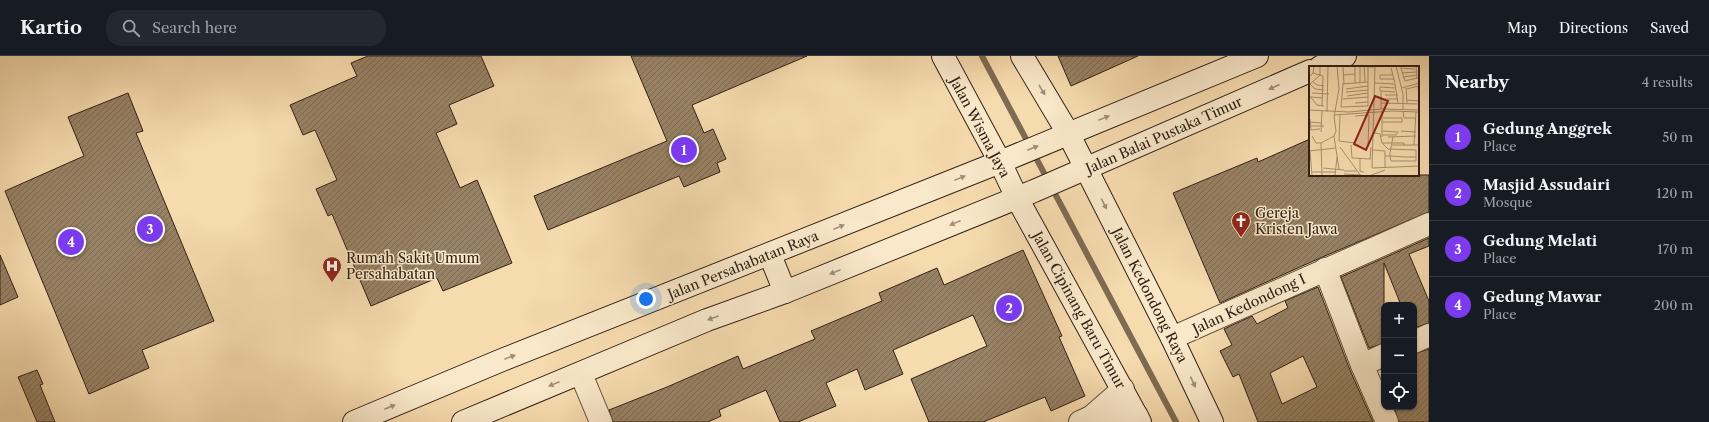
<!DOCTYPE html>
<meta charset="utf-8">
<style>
:root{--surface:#171b24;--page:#242831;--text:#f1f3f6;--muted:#9ea1a6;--line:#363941;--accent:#7c3aed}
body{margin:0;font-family:"Libre Caslon Text",serif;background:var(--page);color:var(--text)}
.controls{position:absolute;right:12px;bottom:12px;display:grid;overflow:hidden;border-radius:8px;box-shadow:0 1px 3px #0004}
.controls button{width:36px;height:36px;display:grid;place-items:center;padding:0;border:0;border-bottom:1px solid var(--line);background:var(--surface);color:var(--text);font:20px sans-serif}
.you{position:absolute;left:646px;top:243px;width:14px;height:14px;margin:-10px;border:3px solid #fff;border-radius:50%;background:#1a73e8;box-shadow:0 0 0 6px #1a73e833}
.badge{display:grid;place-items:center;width:26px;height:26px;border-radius:50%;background:var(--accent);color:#fff;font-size:13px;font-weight:700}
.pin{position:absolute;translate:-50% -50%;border:2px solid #fff;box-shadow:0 1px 4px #0006}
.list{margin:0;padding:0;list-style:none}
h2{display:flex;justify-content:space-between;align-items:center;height:52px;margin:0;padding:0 16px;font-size:17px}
h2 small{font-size:13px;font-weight:400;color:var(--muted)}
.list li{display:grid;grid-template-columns:26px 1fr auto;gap:12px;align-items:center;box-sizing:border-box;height:56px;padding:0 16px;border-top:1px solid var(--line)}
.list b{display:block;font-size:15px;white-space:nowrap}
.list p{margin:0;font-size:13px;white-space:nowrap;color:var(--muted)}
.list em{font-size:13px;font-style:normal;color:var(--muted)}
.icon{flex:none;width:22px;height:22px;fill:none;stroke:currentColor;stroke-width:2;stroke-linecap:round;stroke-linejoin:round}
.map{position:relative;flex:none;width:1429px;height:366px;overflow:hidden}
header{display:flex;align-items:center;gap:24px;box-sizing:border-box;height:56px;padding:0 20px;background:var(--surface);border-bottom:1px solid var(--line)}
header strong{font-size:19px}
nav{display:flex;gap:22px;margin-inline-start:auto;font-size:14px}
.search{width:280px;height:36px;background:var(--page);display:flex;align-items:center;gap:10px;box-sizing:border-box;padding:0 14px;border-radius:16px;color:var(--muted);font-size:15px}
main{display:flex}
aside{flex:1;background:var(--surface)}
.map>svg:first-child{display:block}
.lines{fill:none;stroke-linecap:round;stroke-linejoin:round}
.stream{stroke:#7f6b52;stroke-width:6}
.building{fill:url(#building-hatch);stroke:#322116;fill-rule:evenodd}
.street-casing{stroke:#63503c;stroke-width:24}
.secondary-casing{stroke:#322116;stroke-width:24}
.street{stroke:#f9e8ca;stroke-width:22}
.secondary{stroke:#f9e8ca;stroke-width:22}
.oneway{fill:#9f8e79}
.labels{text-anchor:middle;stroke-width:3;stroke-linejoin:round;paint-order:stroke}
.street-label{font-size:14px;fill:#322116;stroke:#f9e8ca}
.poi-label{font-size:14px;fill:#322116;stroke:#f9e8ca;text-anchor:start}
.inset-road{fill:none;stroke:#a89171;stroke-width:1}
.view{fill:#8f2418;fill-opacity:0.15;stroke:#8f2418;stroke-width:2}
.inset-edge{fill:none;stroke:#322116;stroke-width:2}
</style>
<header>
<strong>Kartio</strong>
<div class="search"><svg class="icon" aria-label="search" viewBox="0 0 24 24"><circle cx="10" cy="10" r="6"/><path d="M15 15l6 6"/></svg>Search here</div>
<nav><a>Map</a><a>Directions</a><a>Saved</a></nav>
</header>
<main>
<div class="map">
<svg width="1429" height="366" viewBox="0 0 1429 366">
<defs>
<pattern id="building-hatch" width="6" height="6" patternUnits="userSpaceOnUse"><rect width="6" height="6" fill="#988265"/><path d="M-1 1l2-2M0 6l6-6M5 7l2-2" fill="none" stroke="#7d6a52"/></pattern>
</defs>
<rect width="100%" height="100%" fill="#f6dbae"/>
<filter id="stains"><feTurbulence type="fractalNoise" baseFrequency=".005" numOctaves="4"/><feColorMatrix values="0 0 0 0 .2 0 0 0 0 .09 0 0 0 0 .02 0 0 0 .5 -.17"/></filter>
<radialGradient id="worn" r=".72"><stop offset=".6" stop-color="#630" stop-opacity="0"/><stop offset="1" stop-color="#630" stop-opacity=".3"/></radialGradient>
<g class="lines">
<polyline class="stream" points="982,0 1176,366"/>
</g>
<g class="building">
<polygon points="368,0 481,0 494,30 449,49 457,68 436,77 460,132 477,124 512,207 443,235 437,222 371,250 332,158 328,160 316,133 337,124 315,74 303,79 290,49 357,20 351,7"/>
<polygon points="631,0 807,0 692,49 704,77 713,73 726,103 717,107 720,116 684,131 679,120 548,174 534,140 667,85"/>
<polygon points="1058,0 1138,0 1071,30"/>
<polygon points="128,37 143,75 136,77 214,265 142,294 149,312 89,338 5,135 84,100 68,61"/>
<polygon points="1310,83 1310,119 1429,119 1429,156 1320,202 1220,247 1173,137 1257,102 1258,106"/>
<polygon points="1429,182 1429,190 1409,198 1429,245 1429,267 1414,272 1414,249 1401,249 1384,207 1384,287 1369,292 1341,221"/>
<polygon points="1023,194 1062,280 1059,281 1085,340 1051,355 1045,341 983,366 929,366 911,323 987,290 973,259 893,294 903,318 865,334 857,313 826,327 836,350 798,366 780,366 766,334 719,354 721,360 708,366 613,366 609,354 667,331 738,300 743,313 815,283 811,275 882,245 879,237 937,212 944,229"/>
<polygon points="0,199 18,241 0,249"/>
<path d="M1318 231 1350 314 1373 366H1258L1239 318 1233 321 1220 295 1232 289 1224 273 1252 260 1257 268 1288 252 1285 245ZM1303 300 1317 331 1282 348 1270 317Z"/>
<polygon points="1429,293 1429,366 1399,366 1394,351 1414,351 1414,298"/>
<polygon points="37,314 43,328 40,329 55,366 37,366 18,321"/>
</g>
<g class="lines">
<g class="street-casing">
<g id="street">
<polyline points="1325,213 1362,309 1387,366"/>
<polyline points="1172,282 1429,168"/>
<polyline points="1414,286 1429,279"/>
<polyline points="1362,309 1384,299"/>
<polyline points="581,318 601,366"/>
<polyline points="1091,361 1137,360"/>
<polyline points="1080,366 1091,361 1123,333"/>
</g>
</g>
<g class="secondary-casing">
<g id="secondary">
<polyline points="943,0 1000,106 1017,142 1140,366"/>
<polyline points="1022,0 1068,77 1172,282 1212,366"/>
<polyline points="1320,11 1345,0"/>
<polyline points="770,199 785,236"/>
<polyline points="354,366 502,304 1000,106 1257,0"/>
<polyline points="463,366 707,264 785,236 1034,135 1310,15"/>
</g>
</g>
<use href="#street" class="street"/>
<use href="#secondary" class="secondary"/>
</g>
<defs><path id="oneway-solid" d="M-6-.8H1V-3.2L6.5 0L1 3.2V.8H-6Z"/></defs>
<g class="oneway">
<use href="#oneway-solid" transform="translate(1274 31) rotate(156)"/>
<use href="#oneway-solid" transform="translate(1042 34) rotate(59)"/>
<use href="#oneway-solid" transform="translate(1104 62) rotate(-22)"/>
<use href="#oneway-solid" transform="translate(1033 92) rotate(-23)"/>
<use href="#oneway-solid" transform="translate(960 122) rotate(-22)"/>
<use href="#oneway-solid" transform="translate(1104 148) rotate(63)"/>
<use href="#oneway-solid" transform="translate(955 167) rotate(158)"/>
<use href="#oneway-solid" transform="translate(839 171) rotate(-22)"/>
<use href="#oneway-solid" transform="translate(835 216) rotate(158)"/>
<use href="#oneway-solid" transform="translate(713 262) rotate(160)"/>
<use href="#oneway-solid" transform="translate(510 301) rotate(-21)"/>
<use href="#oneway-solid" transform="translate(1193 326) rotate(65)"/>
<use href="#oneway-solid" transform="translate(554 328) rotate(158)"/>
<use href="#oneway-solid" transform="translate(390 351) rotate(-23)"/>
</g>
<defs>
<g id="church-pin" transform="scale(1)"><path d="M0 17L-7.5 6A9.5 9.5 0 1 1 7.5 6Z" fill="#8f2418" stroke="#f9e8ca"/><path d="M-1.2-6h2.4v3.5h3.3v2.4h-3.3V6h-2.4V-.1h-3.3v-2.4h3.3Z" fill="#fff"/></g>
<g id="hospital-pin" transform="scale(1)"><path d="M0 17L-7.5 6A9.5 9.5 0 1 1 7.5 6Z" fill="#8f2418" stroke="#f9e8ca"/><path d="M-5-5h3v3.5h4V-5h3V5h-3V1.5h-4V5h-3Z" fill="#fff"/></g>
</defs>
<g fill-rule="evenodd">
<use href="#church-pin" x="1241" y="165"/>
<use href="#hospital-pin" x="332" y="210"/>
</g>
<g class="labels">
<g class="street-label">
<text transform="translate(980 71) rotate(62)" y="5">Jalan Wisma Jaya</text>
<text transform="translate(1164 79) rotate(-24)" y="5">Jalan Balai Pustaka Timur</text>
<text transform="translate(743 209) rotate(-22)" y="5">Jalan Persahabatan Raya</text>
<text transform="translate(1150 239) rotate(63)" y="5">Jalan Kedondong Raya</text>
<text transform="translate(1249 248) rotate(-25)" y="5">Jalan Kedondong I</text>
<text transform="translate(1079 254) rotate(61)" y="5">Jalan Cipinang Baru Timur</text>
</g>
<g class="poi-label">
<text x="1255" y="162">Gereja<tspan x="1255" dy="16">Kristen Jawa</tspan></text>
<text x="346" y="207">Rumah Sakit Umum<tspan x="346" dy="16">Persahabatan</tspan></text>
</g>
</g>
<g transform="translate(1309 10)">
<rect width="110" height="110" fill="#f6dbae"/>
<path class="inset-road" d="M34 0 35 18M43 0 65 1M66 0 63 102 110 100M87 0 94 28V43M107 0 108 13M46 1V17M55 1 56 16M82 2 86 17M91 2 106 3M92 2 96 15 108 12M4 7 14 10 13 40M93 7 107 6M34 9 46 8M84 9H71V13H85M0 11 4 7 5 0M94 11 108 9M4 16 8 19 15 20M51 16V1M65 17 86 18M1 18 6 23 15 24M33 18 59 16M34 18 32 41 59 40V1M86 18 89 37M0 19 11 9V0M93 22 110 17M97 22 98 37M37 23 59 20M98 23 109 20 110 31M71 25V21L86 22M72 25 86 26M37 26 59 24M3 27 20 28M0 29 8 39 15 40M76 29H89M38 30 59 27M2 31 14 32M34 33 59 31M76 33H89M98 34 110 35M46 37 59 36M72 37 110 38M72 43V25M0 44 40 46 72 43 110 44M94 45 95 52H107M18 46 19 0M25 49 83 45 110 46M31 49 30 75 46 77M46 50 60 49 59 81M1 53 2 64 11 63M0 56 12 57M73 56H93V52H74M1 60H15M73 65 89 66M92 65 107 66M12 66 13 45M64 67 71 68 73 77 79 83 107 84V91M73 69H87L89 66M3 70 7 77H12M25 70 30 103M73 71V45M79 71 107 70M73 77H95V80M42 79 43 92 62 93M83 79H110M105 79 107 46M31 81 52 110M64 84 76 85V102M0 85 27 82M1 85 3 110M76 90H81L96 91H107V95H82L81 90V87L84 71M51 92V105L55 106M61 93 62 81M14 102 35 104M35 105H48M3 106H26M35 108 52 109M13 110 12 77 25 70 27 65 25 51 30 23 28 0M26 110 28 91M60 110 76 104"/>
<path class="view" d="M66 30 79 35 57 84 45 78Z"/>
<rect width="110" height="110" class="inset-edge"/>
</g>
<rect width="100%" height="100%" filter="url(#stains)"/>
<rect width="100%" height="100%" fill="url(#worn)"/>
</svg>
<div class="controls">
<button>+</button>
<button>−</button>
<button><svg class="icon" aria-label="locate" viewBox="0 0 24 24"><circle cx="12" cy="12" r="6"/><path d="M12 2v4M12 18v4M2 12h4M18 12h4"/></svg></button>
</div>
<div class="you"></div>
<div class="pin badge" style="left:684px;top:94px">1</div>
<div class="pin badge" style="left:1009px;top:252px">2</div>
<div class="pin badge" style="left:150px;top:173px">3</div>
<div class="pin badge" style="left:71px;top:186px">4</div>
</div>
<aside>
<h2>Nearby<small>4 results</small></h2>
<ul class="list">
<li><span class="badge">1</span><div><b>Gedung Anggrek</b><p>Place</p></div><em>50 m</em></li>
<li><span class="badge">2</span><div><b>Masjid Assudairi</b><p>Mosque</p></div><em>120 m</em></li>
<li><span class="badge">3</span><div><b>Gedung Melati</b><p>Place</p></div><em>170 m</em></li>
<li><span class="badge">4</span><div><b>Gedung Mawar</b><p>Place</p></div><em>200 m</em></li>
</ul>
</aside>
</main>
